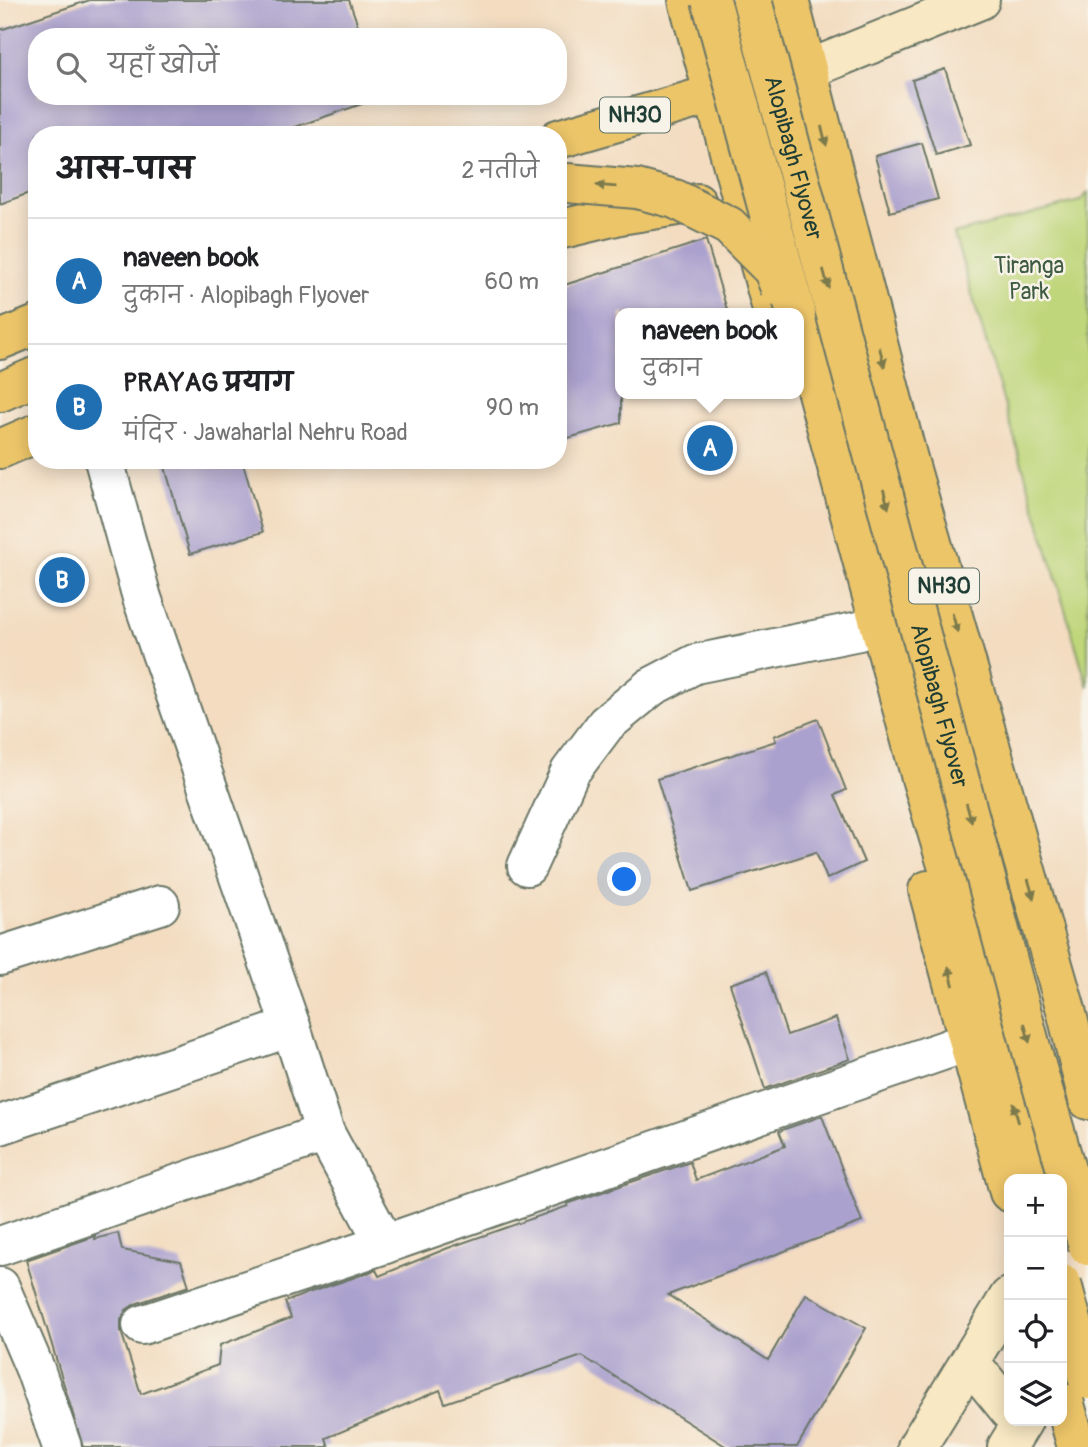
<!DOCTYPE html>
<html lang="hi">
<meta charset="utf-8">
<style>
:root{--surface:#fff;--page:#f2f2f2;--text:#202124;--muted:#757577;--line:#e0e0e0;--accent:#1f6fb2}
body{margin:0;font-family:Pangolin,"Playpen Sans Deva",sans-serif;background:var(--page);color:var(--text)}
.controls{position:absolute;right:21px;bottom:21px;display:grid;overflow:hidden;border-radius:14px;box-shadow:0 4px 18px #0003}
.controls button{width:63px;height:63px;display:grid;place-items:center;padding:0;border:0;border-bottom:2px solid var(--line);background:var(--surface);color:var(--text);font:35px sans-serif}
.you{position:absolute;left:625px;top:880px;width:24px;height:24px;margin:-18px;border:5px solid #fff;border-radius:50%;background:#1a73e8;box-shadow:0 0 0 10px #1a73e833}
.badge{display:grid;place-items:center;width:46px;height:46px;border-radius:50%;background:var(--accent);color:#fff;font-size:23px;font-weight:700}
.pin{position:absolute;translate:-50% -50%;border:4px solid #fff;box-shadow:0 2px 7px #0006}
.popup{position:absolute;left:615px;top:308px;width:189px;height:91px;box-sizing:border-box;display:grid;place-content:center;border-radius:14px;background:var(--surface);filter:drop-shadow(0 2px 5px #0005);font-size:23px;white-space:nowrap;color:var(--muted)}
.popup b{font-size:26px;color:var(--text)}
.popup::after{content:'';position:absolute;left:50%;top:100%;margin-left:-14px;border:14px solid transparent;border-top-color:var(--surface)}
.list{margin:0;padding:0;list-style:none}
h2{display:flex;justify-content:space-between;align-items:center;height:91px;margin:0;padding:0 28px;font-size:30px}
h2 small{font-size:23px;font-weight:400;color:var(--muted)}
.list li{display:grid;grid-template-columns:46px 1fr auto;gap:21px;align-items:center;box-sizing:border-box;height:126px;padding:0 28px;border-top:2px solid var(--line)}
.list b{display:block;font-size:26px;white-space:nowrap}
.list p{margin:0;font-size:23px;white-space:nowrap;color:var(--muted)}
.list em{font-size:23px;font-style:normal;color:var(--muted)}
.icon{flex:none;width:38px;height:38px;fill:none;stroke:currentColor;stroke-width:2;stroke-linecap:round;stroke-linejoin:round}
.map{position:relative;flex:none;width:1088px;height:1447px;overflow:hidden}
.search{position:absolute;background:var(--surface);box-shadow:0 4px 18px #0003;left:28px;top:28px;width:539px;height:77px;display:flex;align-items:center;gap:18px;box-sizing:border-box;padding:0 24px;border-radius:28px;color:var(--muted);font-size:26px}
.panel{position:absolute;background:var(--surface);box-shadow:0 4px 18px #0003;left:28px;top:126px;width:539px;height:343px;border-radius:28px}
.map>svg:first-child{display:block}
.green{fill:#bfd67a;stroke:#6f8a57;stroke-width:2}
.building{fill:#aba1ce}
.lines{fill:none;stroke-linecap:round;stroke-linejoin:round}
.street-casing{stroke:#697565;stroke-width:42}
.secondary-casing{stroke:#697565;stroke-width:42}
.highway-casing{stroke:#697565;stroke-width:42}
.street{stroke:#fff;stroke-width:38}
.secondary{stroke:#f8e8c3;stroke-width:38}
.highway{stroke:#edc569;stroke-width:38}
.highway-bridge-casing{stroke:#697565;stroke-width:42;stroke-linecap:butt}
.highway-bridge{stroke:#edc569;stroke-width:38}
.oneway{fill:#7c7a4c}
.labels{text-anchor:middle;stroke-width:5;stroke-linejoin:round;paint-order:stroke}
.shield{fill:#f7f3e8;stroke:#60746a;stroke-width:2}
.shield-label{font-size:21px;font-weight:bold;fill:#1f3d34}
.street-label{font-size:23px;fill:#1f3d34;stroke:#f7f3e8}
.park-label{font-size:23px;fill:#3f5c42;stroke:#f7f3e8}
</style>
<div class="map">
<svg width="1088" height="1447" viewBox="0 0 1088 1447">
<rect width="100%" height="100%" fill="#f7f3e8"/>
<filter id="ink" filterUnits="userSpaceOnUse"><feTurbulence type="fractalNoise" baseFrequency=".0143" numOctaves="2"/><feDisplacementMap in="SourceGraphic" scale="14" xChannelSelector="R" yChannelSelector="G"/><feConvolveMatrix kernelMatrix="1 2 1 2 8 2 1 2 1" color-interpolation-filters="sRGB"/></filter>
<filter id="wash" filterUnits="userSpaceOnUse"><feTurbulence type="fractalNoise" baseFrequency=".00686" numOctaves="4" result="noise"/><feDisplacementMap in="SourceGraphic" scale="28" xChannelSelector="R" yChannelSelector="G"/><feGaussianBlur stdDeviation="1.57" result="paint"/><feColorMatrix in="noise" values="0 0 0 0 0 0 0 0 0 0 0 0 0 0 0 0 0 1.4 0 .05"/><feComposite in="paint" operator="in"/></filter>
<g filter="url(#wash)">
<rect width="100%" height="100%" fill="#f3dcc0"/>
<polygon class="green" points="1088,193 1088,687 954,234 1080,201"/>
<g id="blocks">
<g class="building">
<polygon points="90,0 349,0 362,37 37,37 37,96 382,97 272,135 37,135 37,190 0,204 0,30"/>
<polygon points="945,69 970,145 936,155 912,80"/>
<polygon points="922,143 938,199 890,212 875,156"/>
<polygon points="706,240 728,313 621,313 621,423 558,441 558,287"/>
<polygon points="163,460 242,460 263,532 190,554"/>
<polygon points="818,719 846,790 835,795 864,862 827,879 816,852 692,891 657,779 776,741 774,736"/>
<polygon points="766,972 787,1035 836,1018 850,1059 765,1089 730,984"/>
<polygon points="822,1116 862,1222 668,1295 768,1360 806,1294 866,1328 797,1447 727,1447 582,1356 445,1403 440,1390 326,1438 329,1447 83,1447 26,1260 95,1236 95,1239 118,1233 122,1250 181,1261 189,1286 135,1304 126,1310 121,1320 121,1331 141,1394 218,1365 220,1345 291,1318 285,1302 308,1293 376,1270 379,1276 448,1248 568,1206 567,1204 690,1162 696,1180 785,1146 779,1131"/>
</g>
</g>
</g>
<g filter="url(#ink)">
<use href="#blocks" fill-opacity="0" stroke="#697565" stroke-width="2"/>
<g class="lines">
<g class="street-casing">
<g id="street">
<polyline points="104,460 142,598 291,1027 325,1133 385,1244"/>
<polyline points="527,866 570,772 606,724 651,687 695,664 859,631"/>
<polyline points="0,956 160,905"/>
<polyline points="0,1125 291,1027"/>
<polyline points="0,1246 325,1133"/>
<polyline points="0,1287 35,1369 62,1447"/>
<polyline points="142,1325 385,1244 968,1042"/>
</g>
</g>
<g class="secondary-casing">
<g id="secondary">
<polyline points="807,70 980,0"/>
<polyline points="970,1362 1009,1410"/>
<polyline points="917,1447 1009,1297"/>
<polyline points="1007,1447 1023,1421"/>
</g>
</g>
<g class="highway-casing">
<g id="highway">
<polyline points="688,0 773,313"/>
<polyline points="789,0 908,459 1066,1010 1088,1100"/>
<polyline points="558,139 738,87"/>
<polyline points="558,230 620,215 697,203"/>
<polyline points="799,326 921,778 971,945 1034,1179"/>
<polyline points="0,340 37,325"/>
<polyline points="0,392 37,376"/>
<polyline points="0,449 37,433"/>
<polyline points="928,890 1009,1192"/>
<polyline points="1062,1394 1077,1447"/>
</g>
</g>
<use href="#street" class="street"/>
<use href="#secondary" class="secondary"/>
<use href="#highway" class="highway"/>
<g class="highway-bridge-casing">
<g id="highway-bridge">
<polyline points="711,0 796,313"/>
<path id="s1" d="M752 0 1032 1051 1088 1246"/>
<polyline points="558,184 567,183 637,189 675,199 729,226 773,270 780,288"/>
<polyline points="1062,1284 1088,1380"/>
</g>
</g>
<use href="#highway-bridge" class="highway-bridge"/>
</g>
<defs><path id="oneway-solid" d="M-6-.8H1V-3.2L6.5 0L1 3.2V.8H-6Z" transform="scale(1.75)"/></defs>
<g class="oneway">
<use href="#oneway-solid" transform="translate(824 136) rotate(75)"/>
<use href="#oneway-solid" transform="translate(606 186) rotate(-175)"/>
<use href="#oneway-solid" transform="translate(826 279) rotate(75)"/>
<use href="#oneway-solid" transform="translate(882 357) rotate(75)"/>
<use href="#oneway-solid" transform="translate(886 499) rotate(75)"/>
<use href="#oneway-solid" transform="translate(955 623) rotate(74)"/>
<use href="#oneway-solid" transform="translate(969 813) rotate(75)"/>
<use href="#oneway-solid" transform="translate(1031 889) rotate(74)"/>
<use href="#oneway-solid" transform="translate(951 976) rotate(-105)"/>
<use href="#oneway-solid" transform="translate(1027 1033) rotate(75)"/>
<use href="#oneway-solid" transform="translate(1016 1113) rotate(-105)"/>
</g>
</g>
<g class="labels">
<g class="shield">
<rect x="600" y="97.5" width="70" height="35" rx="5"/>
<rect x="909" y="568.5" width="70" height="35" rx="5"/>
</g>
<g class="shield-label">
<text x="635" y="122">NH30</text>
<text x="944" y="593">NH30</text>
</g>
<g class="street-label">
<text dy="8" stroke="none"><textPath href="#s1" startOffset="163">Alopibagh Flyover</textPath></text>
<text dy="8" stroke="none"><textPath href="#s1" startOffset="730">Alopibagh Flyover</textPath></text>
</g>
<g class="park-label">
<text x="1029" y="273">Tiranga<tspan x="1029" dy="26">Park</tspan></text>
</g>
</g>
</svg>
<div class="controls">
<button>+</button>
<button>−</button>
<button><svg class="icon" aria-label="locate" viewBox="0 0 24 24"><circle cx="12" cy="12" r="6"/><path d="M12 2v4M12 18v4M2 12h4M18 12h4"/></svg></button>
<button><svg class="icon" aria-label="layers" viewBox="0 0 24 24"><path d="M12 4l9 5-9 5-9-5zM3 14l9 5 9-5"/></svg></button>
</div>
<div class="you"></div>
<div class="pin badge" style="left:710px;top:448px">A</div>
<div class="popup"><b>naveen book</b>दुकान</div>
<div class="pin badge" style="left:62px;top:580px">B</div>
<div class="search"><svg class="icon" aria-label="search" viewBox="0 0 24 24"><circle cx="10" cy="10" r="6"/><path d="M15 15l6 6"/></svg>यहाँ खोजें</div>
<section class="panel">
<h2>आस-पास<small>2 नतीजे</small></h2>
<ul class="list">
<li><span class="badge">A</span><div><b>naveen book</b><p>दुकान · Alopibagh Flyover</p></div><em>60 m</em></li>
<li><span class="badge">B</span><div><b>PRAYAG प्रयाग</b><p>मंदिर · Jawaharlal Nehru Road</p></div><em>90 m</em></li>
</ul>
</section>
</div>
